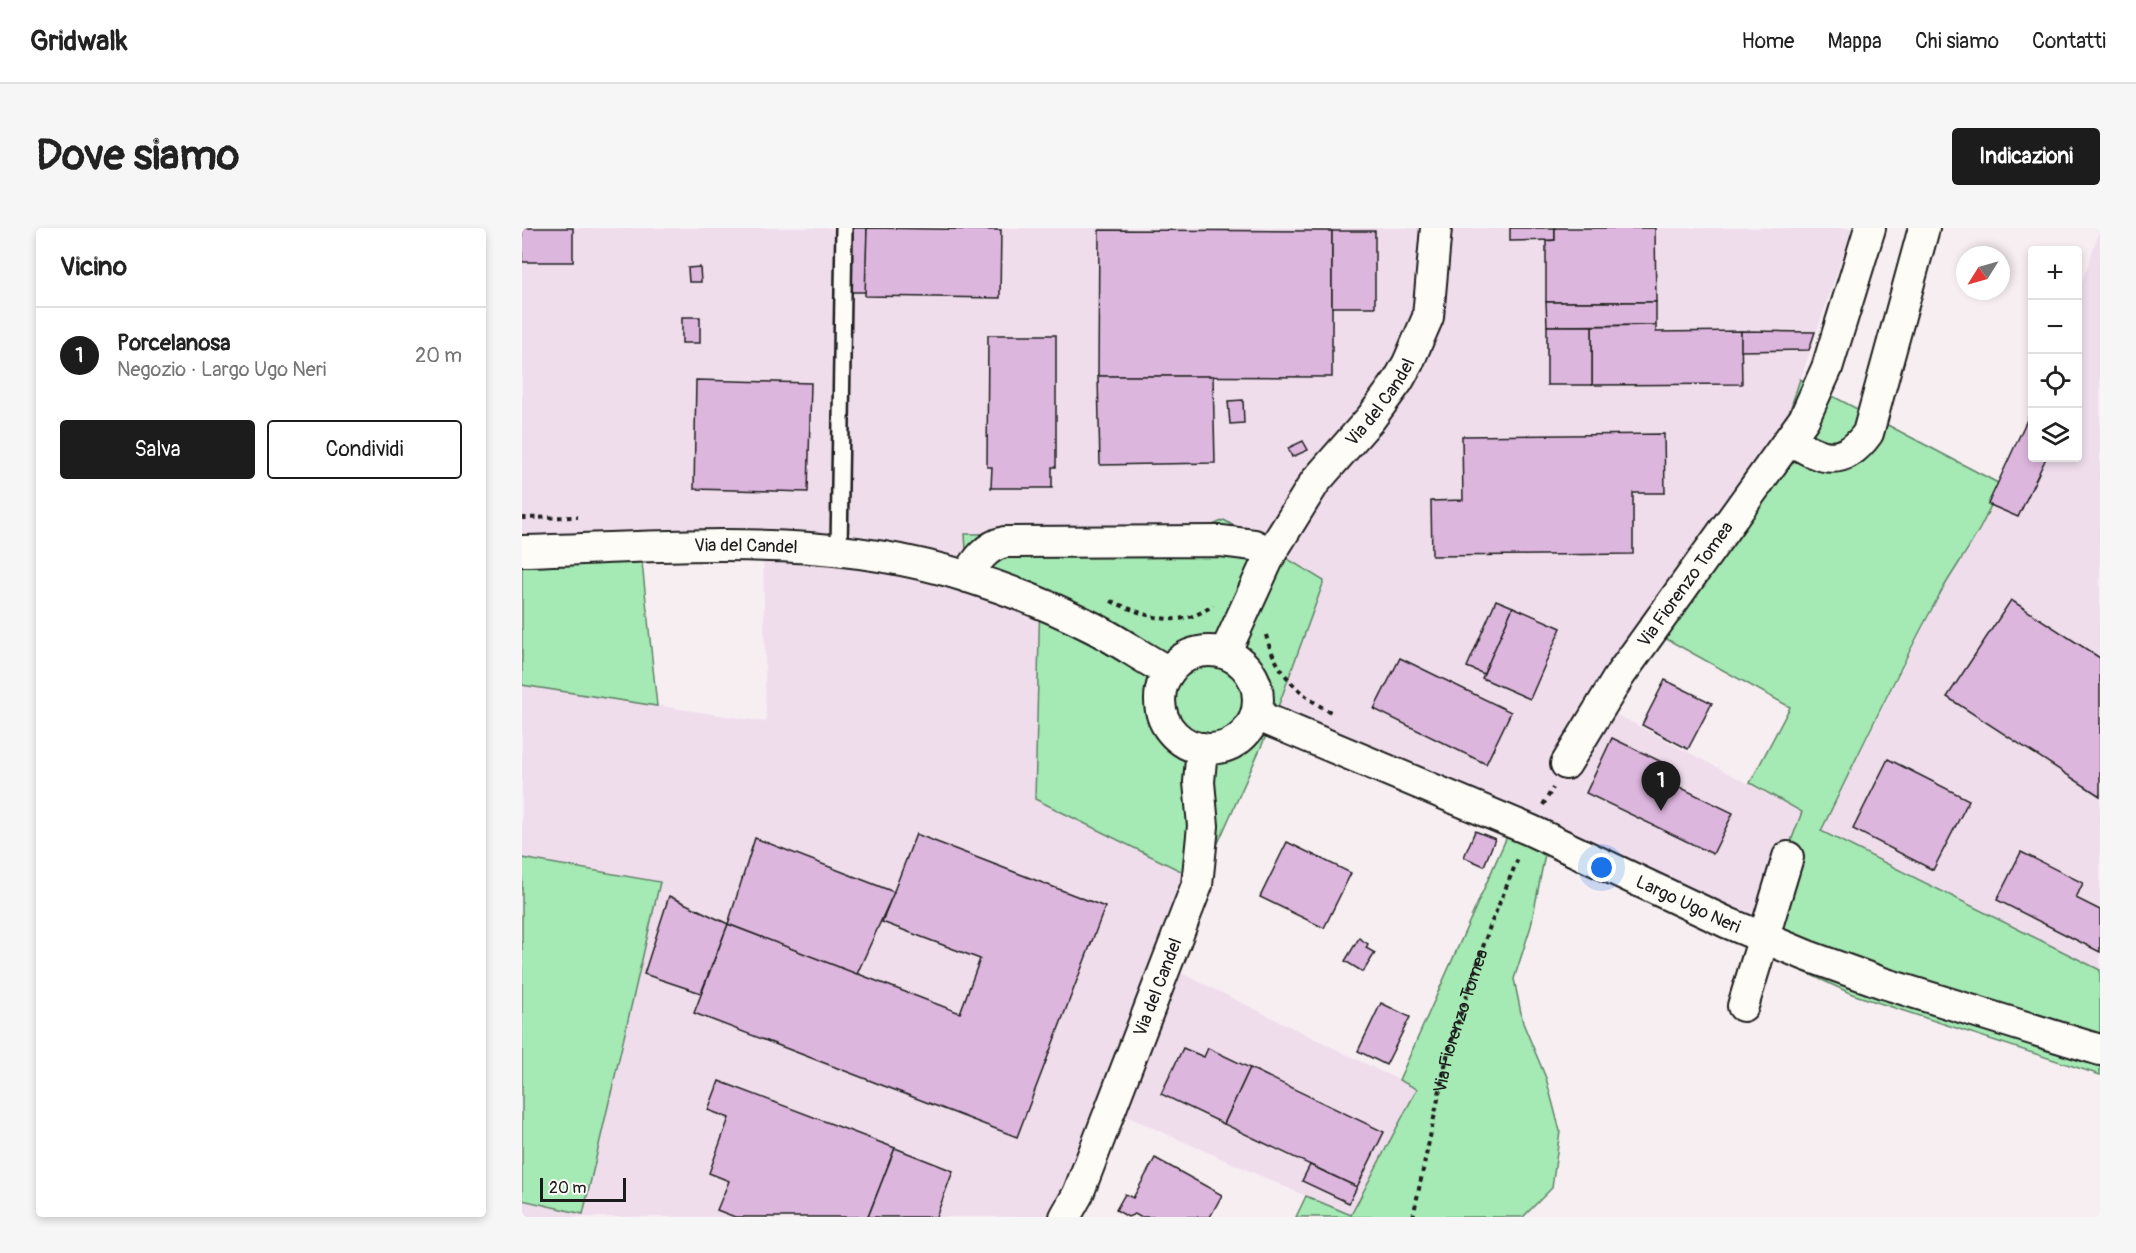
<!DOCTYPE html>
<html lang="it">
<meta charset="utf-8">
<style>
:root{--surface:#fff;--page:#f6f6f6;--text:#222;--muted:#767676;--line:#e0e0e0;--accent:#1c1c1c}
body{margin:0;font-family:Pangolin,sans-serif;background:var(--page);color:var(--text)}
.controls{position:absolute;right:18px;top:18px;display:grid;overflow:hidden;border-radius:6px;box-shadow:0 3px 9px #0003}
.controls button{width:54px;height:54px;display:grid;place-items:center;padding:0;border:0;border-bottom:2px solid var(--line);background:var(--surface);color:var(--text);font:30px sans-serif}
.compass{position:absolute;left:1434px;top:18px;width:54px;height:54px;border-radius:50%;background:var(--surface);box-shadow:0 3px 9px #0003;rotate:233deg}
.scale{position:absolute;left:18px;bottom:15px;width:86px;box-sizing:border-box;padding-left:6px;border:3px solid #1c1c1c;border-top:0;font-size:16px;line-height:21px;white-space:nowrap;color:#1c1c1c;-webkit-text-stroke:4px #fdfcf7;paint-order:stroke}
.you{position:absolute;left:1080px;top:640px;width:21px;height:21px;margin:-15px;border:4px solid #fff;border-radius:50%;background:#1a73e8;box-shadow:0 0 0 9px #1a73e833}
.badge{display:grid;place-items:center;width:39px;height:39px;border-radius:50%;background:var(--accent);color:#fff;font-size:20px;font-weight:700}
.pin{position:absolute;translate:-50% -50px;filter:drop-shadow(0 2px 3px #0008)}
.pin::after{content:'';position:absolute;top:32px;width:21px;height:18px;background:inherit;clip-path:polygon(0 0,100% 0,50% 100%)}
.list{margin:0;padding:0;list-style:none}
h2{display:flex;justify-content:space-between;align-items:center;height:78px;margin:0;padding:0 24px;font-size:26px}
h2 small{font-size:20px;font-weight:400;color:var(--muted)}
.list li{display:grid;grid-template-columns:39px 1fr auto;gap:18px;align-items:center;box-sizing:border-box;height:96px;padding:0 24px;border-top:2px solid var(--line)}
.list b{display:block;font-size:22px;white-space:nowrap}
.list p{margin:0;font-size:20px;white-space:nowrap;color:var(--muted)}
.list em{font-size:20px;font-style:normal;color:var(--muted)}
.actions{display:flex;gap:12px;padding:18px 24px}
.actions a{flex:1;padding:14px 0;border:2px solid var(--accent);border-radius:6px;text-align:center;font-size:21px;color:var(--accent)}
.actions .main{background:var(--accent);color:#fff}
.icon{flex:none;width:33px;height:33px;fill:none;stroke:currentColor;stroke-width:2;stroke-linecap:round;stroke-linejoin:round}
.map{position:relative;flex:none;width:1578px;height:989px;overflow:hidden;border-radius:6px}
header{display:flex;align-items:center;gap:36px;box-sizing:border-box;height:84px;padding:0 30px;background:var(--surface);border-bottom:2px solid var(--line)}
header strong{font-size:28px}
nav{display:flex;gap:33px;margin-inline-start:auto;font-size:21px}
.intro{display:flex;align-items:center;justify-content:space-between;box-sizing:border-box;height:144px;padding:0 36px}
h1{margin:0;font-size:42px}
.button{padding:15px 27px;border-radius:6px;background:var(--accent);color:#fff;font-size:21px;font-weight:700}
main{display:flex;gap:36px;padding:0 36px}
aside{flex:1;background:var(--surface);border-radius:6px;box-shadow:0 3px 9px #0003}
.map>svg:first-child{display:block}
.built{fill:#efddec}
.green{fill:#a5e9b4;stroke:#608268;stroke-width:1.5}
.building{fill:#ddb6de;stroke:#1c1c1c;stroke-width:1.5}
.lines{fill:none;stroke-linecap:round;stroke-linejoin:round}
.service-casing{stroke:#1c1c1c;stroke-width:20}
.minor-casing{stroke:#1c1c1c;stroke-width:34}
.path{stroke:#1c1c1c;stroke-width:4;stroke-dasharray:4.5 4.5;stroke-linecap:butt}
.service{stroke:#fdfcf7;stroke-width:15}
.minor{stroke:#fdfcf7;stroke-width:30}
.labels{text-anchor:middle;stroke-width:6;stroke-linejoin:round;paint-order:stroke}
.street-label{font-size:18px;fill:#1c1c1c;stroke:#fdfcf7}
</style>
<header>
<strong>Gridwalk</strong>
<nav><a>Home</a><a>Mappa</a><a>Chi siamo</a><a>Contatti</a></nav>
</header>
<div class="intro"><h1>Dove siamo</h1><a class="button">Indicazioni</a></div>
<main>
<aside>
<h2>Vicino<small></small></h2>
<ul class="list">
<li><span class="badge">1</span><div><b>Porcelanosa</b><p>Negozio · Largo Ugo Neri</p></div><em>20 m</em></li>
</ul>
<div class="actions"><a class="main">Salva</a><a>Condividi</a></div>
</aside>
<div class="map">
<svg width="1578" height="989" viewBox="0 0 1578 989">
<rect width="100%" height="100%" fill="#f7eef2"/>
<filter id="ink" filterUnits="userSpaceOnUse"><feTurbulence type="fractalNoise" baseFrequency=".0167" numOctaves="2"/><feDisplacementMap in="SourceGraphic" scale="12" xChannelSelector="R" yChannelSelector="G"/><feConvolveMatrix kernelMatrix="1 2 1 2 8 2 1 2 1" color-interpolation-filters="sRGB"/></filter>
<g filter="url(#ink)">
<g class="built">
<polygon points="0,0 1330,0 1267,185 1187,312 1069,473 1280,584 1229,719 1023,626 988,602 518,368 679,653 645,738 895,861 829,988 586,880 537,989 0,989 0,972 61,986 137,654 0,630 0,457 244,494 241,322 0,328"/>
<polygon points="1578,1 1578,742 1299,603 1419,364 1471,278 1466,276 1510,181 1510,230 1556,230 1556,66"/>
</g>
<g class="green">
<path d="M1278 151 1476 255C1467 295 1439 329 1419 364 1376 442 1338 523 1299 603L1578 742V847L1330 766 1229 719 1280 584 1228 555 1268 479 1121 398 1187 312 1267 185Z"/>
<polygon points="702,292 802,353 752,490 679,653 513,571 518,369 445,339 443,306 672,305"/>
<polygon points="119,325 135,478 0,457 0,328"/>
<polygon points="988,602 1023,626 1009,698 992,751 1001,795 1024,850 1038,903 1030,960 1001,989 774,989 784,968 829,987 895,861 877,852"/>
<polygon points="0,630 138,654 61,986 0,972"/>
</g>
<g class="building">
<rect x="0" y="0" width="51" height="34"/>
<polygon points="325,0 345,0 344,64 325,64"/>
<polygon points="345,0 479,2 478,70 343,68"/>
<polygon points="988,0 1033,0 1033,12 988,13"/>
<polygon points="1033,0 1133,0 1134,74 1024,74 1024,13 1033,12"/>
<polygon points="577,2 810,3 810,149 576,148"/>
<rect x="810" y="3" width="43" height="76"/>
<polygon points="178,39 179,54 167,54 166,40"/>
<polygon points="1024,74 1134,74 1134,97 1025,98"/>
<rect x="160" y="89" width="18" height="26"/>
<polygon points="1134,97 1134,104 1219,103 1220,156 1070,157 1070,98"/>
<rect x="1025" y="98" width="45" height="59"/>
<polygon points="1219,103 1293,104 1287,122 1219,123"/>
<polygon points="466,107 534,107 534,239 530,239 530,260 469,260 470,239 465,239"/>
<polygon points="576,148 691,148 693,235 578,237"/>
<polygon points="174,152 289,155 286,264 172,261"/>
<polygon points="721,172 722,195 708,196 706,173"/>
<polygon points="1510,181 1510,230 1524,230 1496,289 1466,276"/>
<polygon points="1142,206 1143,265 1111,265 1111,326 910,328 909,273 941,272 940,208"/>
<polygon points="781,213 786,222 770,229 766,220"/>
<polygon points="974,372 991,379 962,446 945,439"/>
<polygon points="1489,372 1578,430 1578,568 1425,469"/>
<polygon points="991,379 1039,400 1008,471 960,450"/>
<polygon points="878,430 989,484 964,536 852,481"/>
<polygon points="1143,452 1190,475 1166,521 1120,497"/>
<polygon points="1090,510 1142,535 1149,555 1211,585 1191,626 1064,565"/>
<polygon points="1366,531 1447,572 1411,642 1331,601"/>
<polygon points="953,603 973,611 962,638 942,629"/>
<polygon points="394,606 583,679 495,909 172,785 206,696 438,785 458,731 360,694"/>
<polygon points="233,610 372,664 335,746 206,696"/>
<polygon points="765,614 829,645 802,700 738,669"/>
<polygon points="1499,624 1561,655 1554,670 1578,682 1578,724 1475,672"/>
<polygon points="147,668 206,696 179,765 122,746"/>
<polygon points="837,710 846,716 844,720 853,725 841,744 823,733"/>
<polygon points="859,775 888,789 864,837 836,823"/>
<polygon points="661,820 682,829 686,820 728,840 702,896 639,866"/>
<polygon points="728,840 862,904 835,959 702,896"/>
<polygon points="197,853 373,920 346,989 213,989 195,982 207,953 187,945 207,890 186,882"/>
<polygon points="373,920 431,943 414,989 346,989"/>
<polygon points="633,930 700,967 688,989 618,989 613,986 606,989 594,982 603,966 611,970"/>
<polygon points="788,937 835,959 827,975 780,953"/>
</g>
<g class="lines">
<g class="service-casing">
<polyline id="service" points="317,322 322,0"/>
</g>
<g class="minor-casing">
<g id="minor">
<path d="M1269 212C1300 232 1322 239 1346 205L1402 0"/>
<path id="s2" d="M0 323C149 319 302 303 446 349 488 362 533 380 572 400 597 413 621 430 647 444"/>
<path d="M445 349C454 333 464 318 483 314L699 313 732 317 749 325"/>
<circle cx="687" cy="472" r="49"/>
<path id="s3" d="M703 425 749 325 793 254 849 190 876 153 886 135 906 89 914 0"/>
<path id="s4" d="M734 487 1008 602 1206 695 1286 728 1361 755 1578 822"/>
<path id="s5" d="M1044 536 1098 447 1282 191 1305 140 1348 0"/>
<polyline points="1221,778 1266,629"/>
<path id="s6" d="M543 989 556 966 675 657 681 598 677 554 680 520"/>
</g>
</g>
<g class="path">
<polyline points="0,290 56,289"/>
<path d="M589 373C625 388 656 403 691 377"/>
<path d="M744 407C753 443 778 469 811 485"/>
<polyline points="1021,577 1031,560"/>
<path id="s1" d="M891 989 926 824 968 698 997 628"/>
</g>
<use href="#service" class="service"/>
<use href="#minor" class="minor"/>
</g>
</g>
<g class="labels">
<g class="street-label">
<text dy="6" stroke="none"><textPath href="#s3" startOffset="297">Via del Candel</textPath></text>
<text dy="6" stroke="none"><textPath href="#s2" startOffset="224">Via del Candel</textPath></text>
<text dy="6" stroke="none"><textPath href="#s5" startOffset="216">Via Fiorenzo Tomea</textPath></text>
<text dy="6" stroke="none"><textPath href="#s4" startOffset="472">Largo Ugo Neri</textPath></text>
<text dy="6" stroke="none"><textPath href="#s6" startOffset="248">Via del Candel</textPath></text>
<text dy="6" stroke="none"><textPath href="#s1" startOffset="202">Via Fiorenzo Tomea</textPath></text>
</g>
</g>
</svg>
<div class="controls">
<button>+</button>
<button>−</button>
<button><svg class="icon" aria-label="locate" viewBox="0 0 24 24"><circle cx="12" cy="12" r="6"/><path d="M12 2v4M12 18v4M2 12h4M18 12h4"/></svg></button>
<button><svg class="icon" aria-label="layers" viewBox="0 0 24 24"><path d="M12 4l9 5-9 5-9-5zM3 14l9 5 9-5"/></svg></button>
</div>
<svg class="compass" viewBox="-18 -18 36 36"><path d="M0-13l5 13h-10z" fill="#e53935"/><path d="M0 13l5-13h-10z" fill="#767676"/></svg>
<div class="scale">20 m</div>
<div class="you"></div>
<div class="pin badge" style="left:1139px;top:583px">1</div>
</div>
</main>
